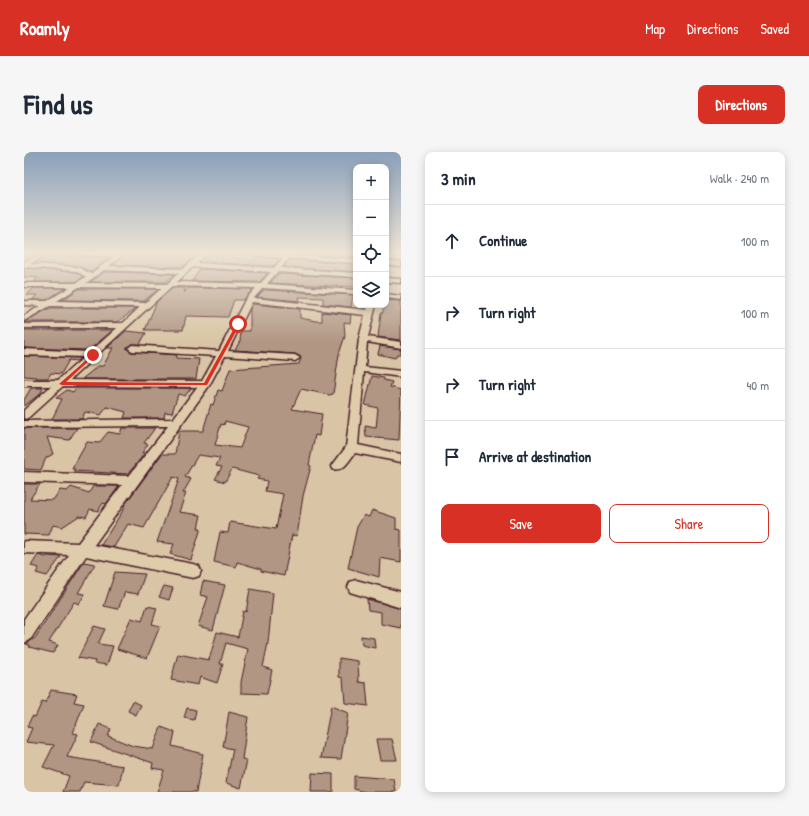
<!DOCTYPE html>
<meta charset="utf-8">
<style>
:root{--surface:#fff;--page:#f6f6f7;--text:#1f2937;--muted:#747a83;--line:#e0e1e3;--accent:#d93025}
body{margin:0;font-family:"Patrick Hand",sans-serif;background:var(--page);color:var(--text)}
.controls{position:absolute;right:12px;top:12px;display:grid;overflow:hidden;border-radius:8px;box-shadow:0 2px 10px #0003}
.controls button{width:36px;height:36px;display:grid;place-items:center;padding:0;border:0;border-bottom:1px solid var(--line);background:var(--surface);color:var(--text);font:20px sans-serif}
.stop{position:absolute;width:12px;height:12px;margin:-9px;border:3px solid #d93025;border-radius:50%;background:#fff}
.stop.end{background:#d93025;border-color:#fff;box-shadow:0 1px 4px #0008}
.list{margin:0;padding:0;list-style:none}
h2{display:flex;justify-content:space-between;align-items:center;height:52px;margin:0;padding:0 16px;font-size:17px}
h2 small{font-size:13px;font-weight:400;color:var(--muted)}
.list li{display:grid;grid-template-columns:26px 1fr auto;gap:12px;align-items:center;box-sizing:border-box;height:72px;padding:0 16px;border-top:1px solid var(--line)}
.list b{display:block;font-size:15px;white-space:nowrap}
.list em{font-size:13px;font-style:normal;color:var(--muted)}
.actions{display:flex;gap:8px;padding:12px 16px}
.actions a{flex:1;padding:9px 0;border:1px solid var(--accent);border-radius:8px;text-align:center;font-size:14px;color:var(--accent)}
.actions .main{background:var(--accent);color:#fff}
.icon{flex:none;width:22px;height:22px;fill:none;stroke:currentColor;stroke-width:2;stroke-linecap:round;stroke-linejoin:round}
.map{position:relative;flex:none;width:377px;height:640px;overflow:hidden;border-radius:8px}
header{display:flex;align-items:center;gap:24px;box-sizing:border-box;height:56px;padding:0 20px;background:var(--accent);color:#fff}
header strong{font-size:19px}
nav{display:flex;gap:22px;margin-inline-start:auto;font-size:14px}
.intro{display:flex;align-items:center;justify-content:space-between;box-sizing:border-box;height:96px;padding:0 24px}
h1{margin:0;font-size:28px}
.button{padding:10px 18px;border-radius:8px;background:var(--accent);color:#fff;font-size:14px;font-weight:700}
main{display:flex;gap:24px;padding:0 24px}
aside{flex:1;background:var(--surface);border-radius:8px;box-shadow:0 2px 10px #0003}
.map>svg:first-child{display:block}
.building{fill:#b09683;stroke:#4a1f2b;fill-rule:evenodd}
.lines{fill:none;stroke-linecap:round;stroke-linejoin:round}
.street-casing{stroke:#4a1f2b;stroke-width:3}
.street{fill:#dfccaa;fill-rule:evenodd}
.route{fill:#d93025}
</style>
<header>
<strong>Roamly</strong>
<nav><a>Map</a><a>Directions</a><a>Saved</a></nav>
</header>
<div class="intro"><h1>Find us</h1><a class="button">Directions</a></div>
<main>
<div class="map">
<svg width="377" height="640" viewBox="0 0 377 640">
<rect width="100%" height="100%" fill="#d9c5a5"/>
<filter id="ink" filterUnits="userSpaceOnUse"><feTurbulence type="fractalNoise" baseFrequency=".025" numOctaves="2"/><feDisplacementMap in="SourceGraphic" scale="8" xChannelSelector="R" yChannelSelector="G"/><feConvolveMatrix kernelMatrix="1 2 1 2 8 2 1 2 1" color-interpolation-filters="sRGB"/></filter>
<g filter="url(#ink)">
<g class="building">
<polygon points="103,101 152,101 167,102 166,109 158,115 89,113"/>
<polygon points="289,101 328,101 329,105 332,106 288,103"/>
<polygon points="26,102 28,103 85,106 67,120 54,114 11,111"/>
<polygon points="186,102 206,103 206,105 232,108 233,105 256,107 249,114 180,110"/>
<polygon points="266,108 332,112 332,120 260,115"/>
<polygon points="0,116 52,120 59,125 52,130 10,130 14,126 0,125"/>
<polygon points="176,117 244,121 235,130 168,129"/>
<polygon points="80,120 151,122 142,130 67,130"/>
<polygon points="254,122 332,126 332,135 246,131"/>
<polygon points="10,136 41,136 23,148 8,148 13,143 2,143"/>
<polygon points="149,136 161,136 160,141 164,136 229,137 219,148 210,148 204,165 162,164 159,178 121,178 133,149"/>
<polygon points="55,137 134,137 120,149 38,148"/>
<polygon points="240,138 329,143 327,155 299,152 299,146 275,145 276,149 233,145"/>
<polygon points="362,148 377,149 377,188 354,185 357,161 359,161 359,156 362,156"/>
<path d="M229 152 276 157V166L292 169H298V160L327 163 326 171 320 170 321 184 315 202 309 242 305 243 277 237 268 257 298 262 295 284 291 283 285 313 287 314 279 344 273 384 268 383 260 424 237 419V417L213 410 212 415 190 410 196 380 204 381 206 370 252 377 259 342 241 339 243 329 233 327 235 324 208 317 201 330 191 327 198 315 192 314 196 306 174 303 161 325 167 327 159 341H162L155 360 177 363 174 376H177L167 408 146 402 150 392 133 390 155 327 149 325 120 376 104 372 90 395 77 393 101 355H99L138 302H151L155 279H179L187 252 189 253 194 238 198 239 206 217 275 212 277 205 271 202 211 198 216 189 217 179H226V156ZM201 269 224 275 216 296 191 293 197 272 200 273Z"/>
<polygon points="26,156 112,156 94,170 0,170"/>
<polygon points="0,178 89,178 65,198 0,196"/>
<polygon points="102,179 122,181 116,192 108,192 103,195 103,197 107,200 153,203 152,206 175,207 172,227 58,227 74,214 79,214 89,196 83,196"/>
<polygon points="356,194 377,197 377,202 373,202 371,206 354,202"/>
<polygon points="0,204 56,206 53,209 45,208 37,222 27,221 24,226 12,226 13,225 0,224"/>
<polygon points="348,224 360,226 360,228 368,230 366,235 377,238 375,288 342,285 341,274 352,276 354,256 341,253"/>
<polygon points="7,236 19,236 16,242 0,254 0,248"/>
<polygon points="52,236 167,236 161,244 154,242 148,261 141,260 140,266 100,266 102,260 83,255 77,263 61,260 58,267 28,267 38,247 32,246 43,238 49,240"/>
<polygon points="0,276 53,276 45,288 23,285 29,302 22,306 17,318 0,317"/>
<polygon points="98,276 131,276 120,291 124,292 118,301 121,301 104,322 50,319 51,317 48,317 63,290 75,291 84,280 96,282"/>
<polygon points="0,332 16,332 6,347 29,348 36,338 43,339 47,335 65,341 69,334 95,334 82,352 79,351 74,359 66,357 62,365 55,364 38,375 29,373 25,383 0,382"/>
<polygon points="348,358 372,366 372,377 377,378 377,410 356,406 355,425 324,416 333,375 340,363 345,365"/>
<polygon points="14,403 22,405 23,404 37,405 23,424 12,421 15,416 7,414"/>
<polygon points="60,410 71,412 54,441 61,442 55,452 50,450 25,490 34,493 29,501 5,495 6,493 2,492 11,486"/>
<polygon points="91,420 121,422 114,442 101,440 94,457 80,454"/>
<polygon points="179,429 201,433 189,478 174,474 184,445 176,443"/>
<polygon points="140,434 149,436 145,448 135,445"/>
<polygon points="226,437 249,441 244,491 239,515 248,518 243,542 217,541 217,530 224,497 202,491 196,512 199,512 193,531 176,525 174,533 147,528 154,502 185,508 193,480 214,485 219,459 222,460"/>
<polygon points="343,447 377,457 377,476 357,472 357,460 344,458"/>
<polygon points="123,454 133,456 128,472 136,474 123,506 93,497 107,466 118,469"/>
<polygon points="70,474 81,477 74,492 89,494 83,513 70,511 71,509 54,506"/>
<polygon points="337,484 350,486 351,496 338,493"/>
<polygon points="315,506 334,509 335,530 342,531 344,554 321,551 319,526 315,525"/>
<polygon points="27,538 53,542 50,550 60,552 49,581 54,582 43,605 99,614 95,633 60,630 56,640 39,640 45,624 19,615 30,593 2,590 8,576 3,575 8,564 11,565 18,550 21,551"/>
<polygon points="109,549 117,553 112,563 104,559"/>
<polygon points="307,554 324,561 317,607 297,606"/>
<polygon points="163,556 172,558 170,568 160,566"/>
<polygon points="205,560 224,565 218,607 223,608 217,636 202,631 209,597 199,595"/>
<polygon points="75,572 87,577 84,584 109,594 129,597 137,575 151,580 148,594 179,602 172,640 133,640 140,618 128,616 129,611 67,590"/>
<polygon points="352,587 368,587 373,608 356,608"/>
<polygon points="288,621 309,622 309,640 287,640"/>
<polygon points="330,624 370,627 372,640 342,640 330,637"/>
</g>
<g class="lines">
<g class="street-casing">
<g id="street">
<path d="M17 101H25L6 112 54 115 67 122 89 105 45 101H102L85 114 159 117 177 101H184L173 111 250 116 259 106 208 101 262 103 270 101 268 103 332 107V111L265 106 257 116 332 121V125L253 120 243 132 332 138V142L239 136 230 146 343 158 344 153H352L344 185 377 190V196L343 190 341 215 377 219V225L340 220 334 293 377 302V310L331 301C325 308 320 320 309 317L308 314 322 295 335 187 341 163 228 150 204 199 271 203 276 206 271 209 201 204 185 234 70 393 169 412 175 414 177 419 175 424 169 426 62 404 6 488 0 491V467L45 403 0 401V389L54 391 98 333 0 330V320L105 324 144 274 0 275V269L149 267 173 235 39 234 4 266 0 267V258L27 234H0V228H34L60 205 0 203V197L66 200 93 176H0V172L99 171 116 155 26 154 0 169V164L16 154 0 153V149H23L46 135H0V131H52L62 125 52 119 0 115V110ZM169 115 247 120 236 132 153 130ZM80 118 155 121 143 132 62 131ZM148 134 232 136 221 148 195 199 108 193 104 196 108 199 192 204 178 229 46 228ZM55 135 138 136 121 151 33 149Z"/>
<polygon points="362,109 377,110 377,114 362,113"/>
<polygon points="362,126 377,127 377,131 362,130"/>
<polygon points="362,142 377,144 377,148 362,146"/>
<polygon points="332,428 377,440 377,456 326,440 324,435 326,430"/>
</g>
</g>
<use href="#street" class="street"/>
</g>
</g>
<linearGradient id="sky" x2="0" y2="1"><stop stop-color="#8ba0ba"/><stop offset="0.53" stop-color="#eee5d6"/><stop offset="1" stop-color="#eee5d6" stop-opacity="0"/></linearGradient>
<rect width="377" height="191" fill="url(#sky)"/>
<polygon class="route" points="213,171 216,172 183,233 38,233 35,232 69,202 70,204 42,230 180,231"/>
</svg>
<div class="controls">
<button>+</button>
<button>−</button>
<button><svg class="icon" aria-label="locate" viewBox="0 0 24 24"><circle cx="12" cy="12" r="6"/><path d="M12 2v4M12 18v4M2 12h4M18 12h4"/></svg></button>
<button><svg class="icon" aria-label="layers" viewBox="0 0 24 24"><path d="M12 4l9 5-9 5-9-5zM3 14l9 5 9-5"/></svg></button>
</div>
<div class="stop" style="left:214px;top:172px"></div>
<div class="stop end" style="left:69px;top:203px"></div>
</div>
<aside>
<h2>3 min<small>Walk · 240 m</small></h2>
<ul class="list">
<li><svg class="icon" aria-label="ahead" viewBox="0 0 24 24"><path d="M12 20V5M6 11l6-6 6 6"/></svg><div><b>Continue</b></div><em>100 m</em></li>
<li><svg class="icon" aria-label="right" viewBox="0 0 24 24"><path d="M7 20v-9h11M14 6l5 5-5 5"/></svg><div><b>Turn right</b></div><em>100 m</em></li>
<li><svg class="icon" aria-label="right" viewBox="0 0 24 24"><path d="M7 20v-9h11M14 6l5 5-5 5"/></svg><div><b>Turn right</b></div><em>40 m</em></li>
<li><svg class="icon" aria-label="arrive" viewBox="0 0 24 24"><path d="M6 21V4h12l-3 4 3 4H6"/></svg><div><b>Arrive at destination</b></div></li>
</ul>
<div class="actions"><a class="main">Save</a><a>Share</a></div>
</aside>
</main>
